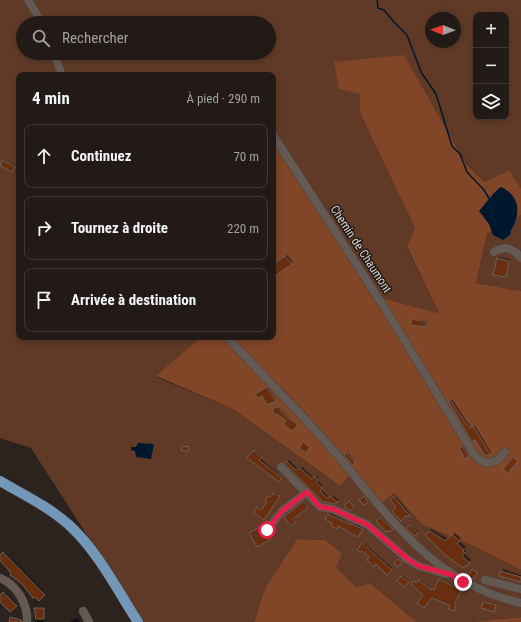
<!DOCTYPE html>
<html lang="fr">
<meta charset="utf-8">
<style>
:root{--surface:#221a16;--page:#2a231f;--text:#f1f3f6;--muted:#a2a1a1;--line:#3f3835}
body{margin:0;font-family:"Roboto Condensed",sans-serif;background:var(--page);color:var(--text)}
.controls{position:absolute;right:12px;top:12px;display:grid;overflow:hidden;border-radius:8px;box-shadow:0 2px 6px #0003}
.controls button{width:36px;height:36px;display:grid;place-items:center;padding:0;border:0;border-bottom:1px solid var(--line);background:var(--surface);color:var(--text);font:20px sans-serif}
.compass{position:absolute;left:425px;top:12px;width:36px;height:36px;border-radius:50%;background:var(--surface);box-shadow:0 2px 6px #0003;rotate:271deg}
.stop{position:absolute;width:12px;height:12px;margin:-9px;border:3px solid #e11d48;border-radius:50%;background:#fff}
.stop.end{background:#e11d48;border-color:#fff;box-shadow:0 1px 4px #0008}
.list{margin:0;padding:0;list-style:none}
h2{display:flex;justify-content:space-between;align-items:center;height:52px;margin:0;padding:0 16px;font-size:17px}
h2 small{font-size:13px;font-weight:400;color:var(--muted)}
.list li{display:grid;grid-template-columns:26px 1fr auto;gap:12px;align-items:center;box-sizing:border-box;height:64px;margin:0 8px 8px;padding:0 8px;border:1px solid var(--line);border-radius:8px}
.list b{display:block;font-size:15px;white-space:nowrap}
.list em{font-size:13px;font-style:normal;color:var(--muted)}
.icon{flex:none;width:22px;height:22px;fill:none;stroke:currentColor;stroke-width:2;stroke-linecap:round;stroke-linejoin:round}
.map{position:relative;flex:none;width:521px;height:622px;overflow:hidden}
.search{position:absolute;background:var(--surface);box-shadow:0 2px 6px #0003;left:16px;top:16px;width:260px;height:44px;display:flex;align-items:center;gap:10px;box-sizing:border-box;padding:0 14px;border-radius:22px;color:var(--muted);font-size:15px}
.panel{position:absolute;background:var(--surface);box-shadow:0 2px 6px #0003;left:16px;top:72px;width:260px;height:268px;border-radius:8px}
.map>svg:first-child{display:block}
.green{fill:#603a27;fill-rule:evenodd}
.forest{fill:#814528}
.water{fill:#00182e}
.shadow{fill:#0007}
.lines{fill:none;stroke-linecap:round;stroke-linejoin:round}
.stream{stroke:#00182e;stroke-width:1.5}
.building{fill:#682e0f;stroke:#6b5f59}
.minor-casing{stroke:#483f3b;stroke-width:9}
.major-casing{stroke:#483f3b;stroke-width:11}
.minor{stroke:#655953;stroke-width:8}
.major{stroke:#7397b8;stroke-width:10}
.route{stroke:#e11d48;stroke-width:5}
.labels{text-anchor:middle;stroke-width:3;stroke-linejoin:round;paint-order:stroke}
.street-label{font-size:12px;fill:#d8d1ce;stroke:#231915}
</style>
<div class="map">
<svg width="521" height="622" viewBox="0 0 521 622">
<rect width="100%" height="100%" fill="#2d231e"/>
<g class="green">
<path d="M0 0H521V188L509 172 484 182 466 162 404 56 360 94V113L415 228 407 248 439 313 385 299 278 144 273 146V75H19V337H201L156 377 233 409 340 486 355 470 382 503 394 493 421 524 465 542 521 570V617L472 622H417L370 583 356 587 336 567 325 540 297 539 265 588 254 622H143L31 448 0 438ZM476 15H506V117H476ZM431 18H455V42H431ZM23 23H269V53H23Z"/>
<polygon points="521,215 521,291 476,283 487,234"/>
</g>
<g class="forest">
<polygon points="404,55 466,163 484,182 509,171 521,188 521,215 487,234 476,283 521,291 521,570 465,542 421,524 394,493 382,503 355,470 340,486 233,409 156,376 201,337 273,337 273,146 278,144 385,299 439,313 407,247 415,228 360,113 360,94 339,89 334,62"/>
<polygon points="297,539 325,540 342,554 336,567 356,587 370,583 417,622 254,622 265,588"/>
<polygon points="521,617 521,622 472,622"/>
</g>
<g class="water">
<path d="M501 187C521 196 521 215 510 232L511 234 503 240 493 235 489 224 479 211C484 206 496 189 501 187Z"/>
<polygon points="138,443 154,444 151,459 136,457 135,451 131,450 131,447 136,447"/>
</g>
<g class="shadow">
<polygon points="3,160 15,166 13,170 2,161"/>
<polygon points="287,255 293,262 286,268 273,270 273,266"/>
<polygon points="499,257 510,259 505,276 498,259"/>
<polygon points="413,319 428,321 427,325 412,320"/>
<polygon points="268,387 276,399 267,404 263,395 257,393"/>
<polygon points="452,399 471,428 475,426 491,452 490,453 487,455 449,402"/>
<polygon points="276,406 278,408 280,406 283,412 297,424 292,430 287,421 277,412 273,412"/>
<polygon points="464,446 469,455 466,457 461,447"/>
<polygon points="255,450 262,456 260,458 282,477 279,480 248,458"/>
<polygon points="348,453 355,461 352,463 346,455"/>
<polygon points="289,460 298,469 302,467 314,478 317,476 319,478 317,480 323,486 320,489 329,497 333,495 338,500 335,503 323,501 286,463"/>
<polygon points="276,492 280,495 265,518 255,512 259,507 263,510 268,502 269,496 272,497"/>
<polygon points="396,497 411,515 410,515 398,507 392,501"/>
<polygon points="305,501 308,506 294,517 296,521 292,525 286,517"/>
<polygon points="330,513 352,525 354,523 363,528 359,534 327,519"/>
<polygon points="381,517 393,528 389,531 377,521"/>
<polygon points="411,525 418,532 415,535 408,528"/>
<polygon points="263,527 263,531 268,534 269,539 252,533"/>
<polygon points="431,529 448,539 455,533 461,538 459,541 466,547 464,549 466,551 464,553 471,560 463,567 440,550 437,544 426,535"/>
<polygon points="364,543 392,568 387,573 362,550 358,550"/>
<polygon points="5,552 45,593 39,599 18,579 17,580 12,575 9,568 0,562 0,556"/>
<polygon points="503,569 521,575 521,581 500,575"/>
<polygon points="403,576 409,581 404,586 398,581"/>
<polygon points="441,579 461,589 456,601 454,610 451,605 425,595 414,582 418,583 421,580 432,590 434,588 436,590"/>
<polygon points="4,592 17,604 10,611 0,600 0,596"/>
<polygon points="485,602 496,604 494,611 484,603"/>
<polygon points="36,608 44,608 44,622 37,622"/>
<polygon points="78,617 80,622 70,622 71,621"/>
</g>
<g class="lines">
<polyline class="stream" points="377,0 378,8 384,10 394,22 407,35 421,72 436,94 452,146 460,154 467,172 484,190 490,200"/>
</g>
<g class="building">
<polygon points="2,160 15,167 12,172 0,166"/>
<polygon points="285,256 292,264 276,275 273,272 273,265"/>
<polygon points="497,258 509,261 506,277 493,275"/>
<polygon points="411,319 427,322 426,327 411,325"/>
<polygon points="267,387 276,401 267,405 262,396 258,398 255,394"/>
<polygon points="450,400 469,428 473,426 490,454 485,456 475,440 472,442 448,401"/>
<polygon points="275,406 277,408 279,406 282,413 298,425 292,431 283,424 286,421 277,414 276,415 272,412"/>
<polygon points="303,442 310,447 306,453 299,448"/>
<polygon points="182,446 189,447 188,452 181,450"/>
<polygon points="462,446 469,456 465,459 459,448"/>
<polygon points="254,450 262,457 259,460 282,478 279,482 247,458"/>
<polygon points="346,453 355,462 352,465 344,455"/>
<polygon points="513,457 518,461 508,473 503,469"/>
<polygon points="286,461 296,470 300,468 312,479 315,476 318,480 316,482 322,488 320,491 327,498 331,496 337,502 335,504 323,502 284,463"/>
<polygon points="275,493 280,496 264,520 254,512 257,507 261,510 267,502 265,500 268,496 270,497"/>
<polygon points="364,496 368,502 364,505 359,500"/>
<polygon points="394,497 406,511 411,516 406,516 401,521 392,511 396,507 390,500"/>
<polygon points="304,501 308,508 293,519 296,522 291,526 284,517"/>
<polygon points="349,501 354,507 350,511 344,506"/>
<polygon points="328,514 351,525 352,524 363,529 358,537 338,526 337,529 331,526 332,523 325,519"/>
<polygon points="380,517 393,529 389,532 388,531 386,532 376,521"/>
<polygon points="410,525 418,534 415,536 406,528"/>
<polygon points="262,526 262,532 267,535 270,540 257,547 249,533"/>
<polygon points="430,531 445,541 452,535 460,541 457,544 464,550 463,552 465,553 462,556 470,563 463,568 444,554 425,535"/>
<polygon points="362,543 392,570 387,575 376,564 374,567 367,560 369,557 362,551 360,552 357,550"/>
<polygon points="3,552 45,595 39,601 35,597 33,598 22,584 10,575 11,574 8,569 0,561 0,555"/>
<polygon points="398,559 403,563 397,567 394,563"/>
<polygon points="472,569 478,573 473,579 467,576"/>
<polygon points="500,571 521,577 521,582 499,576"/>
<polygon points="401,576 409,582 404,587 397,581"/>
<polygon points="439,579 461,590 455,603 455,611 448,609 450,606 435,599 432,598 424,608 417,603 423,595 411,584 414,581 416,583 419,580 431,590 432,589 434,590"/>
<polygon points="3,592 17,606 10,612 0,602 0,595"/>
<polygon points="483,602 496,605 494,612 481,608"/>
<polygon points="34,608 44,608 44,619 36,619"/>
<polygon points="10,617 21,620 22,622 9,622"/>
</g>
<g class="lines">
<g class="minor-casing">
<g id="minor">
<polyline points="28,0 42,23"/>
<polyline points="54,53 62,75"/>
<polyline points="273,135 386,310 473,453 480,460 487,463 498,460 505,452"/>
<path d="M494 252C505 245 513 248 521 258"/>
<path d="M227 337C262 375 299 411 333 450 388 515 432 583 521 603"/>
<polyline points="281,467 320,507 333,509 368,525 407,559 419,566 446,574"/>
<polyline points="267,530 282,511 307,492"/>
<path d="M0 578C17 585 28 604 27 622"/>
<polyline points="485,580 521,589"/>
<polyline points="83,611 89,622"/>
</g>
</g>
<g class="major-casing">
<path id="major" d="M0 481C24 495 49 507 69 525 97 550 118 591 138 622"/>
</g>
<use href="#minor" class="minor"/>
<use href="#major" class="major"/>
</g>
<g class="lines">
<polyline class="route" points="267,530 282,511 307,492 320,507 333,509 368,525 408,559 419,566 453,575 463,582"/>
</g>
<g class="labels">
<g class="street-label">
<text transform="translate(361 249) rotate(57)" y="4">Chemin de Chaumont</text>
</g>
</g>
</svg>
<div class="controls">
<button>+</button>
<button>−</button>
<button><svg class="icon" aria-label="layers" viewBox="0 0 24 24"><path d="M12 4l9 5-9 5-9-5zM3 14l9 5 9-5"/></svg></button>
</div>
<svg class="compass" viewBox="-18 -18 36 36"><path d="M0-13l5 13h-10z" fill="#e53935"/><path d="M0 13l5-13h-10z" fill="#a2a1a1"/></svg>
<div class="stop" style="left:267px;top:530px"></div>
<div class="stop end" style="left:463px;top:582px"></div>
<div class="search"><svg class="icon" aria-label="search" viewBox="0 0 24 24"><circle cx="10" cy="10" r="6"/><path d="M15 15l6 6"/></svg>Rechercher</div>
<section class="panel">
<h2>4 min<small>À pied · 290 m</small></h2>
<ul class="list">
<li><svg class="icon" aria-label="ahead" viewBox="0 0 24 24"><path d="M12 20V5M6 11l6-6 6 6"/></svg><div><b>Continuez</b></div><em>70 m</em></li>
<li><svg class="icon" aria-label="right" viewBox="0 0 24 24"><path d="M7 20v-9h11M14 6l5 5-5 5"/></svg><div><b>Tournez à droite</b></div><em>220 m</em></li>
<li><svg class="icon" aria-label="arrive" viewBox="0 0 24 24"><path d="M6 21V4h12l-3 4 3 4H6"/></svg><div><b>Arrivée à destination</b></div></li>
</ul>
</section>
</div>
